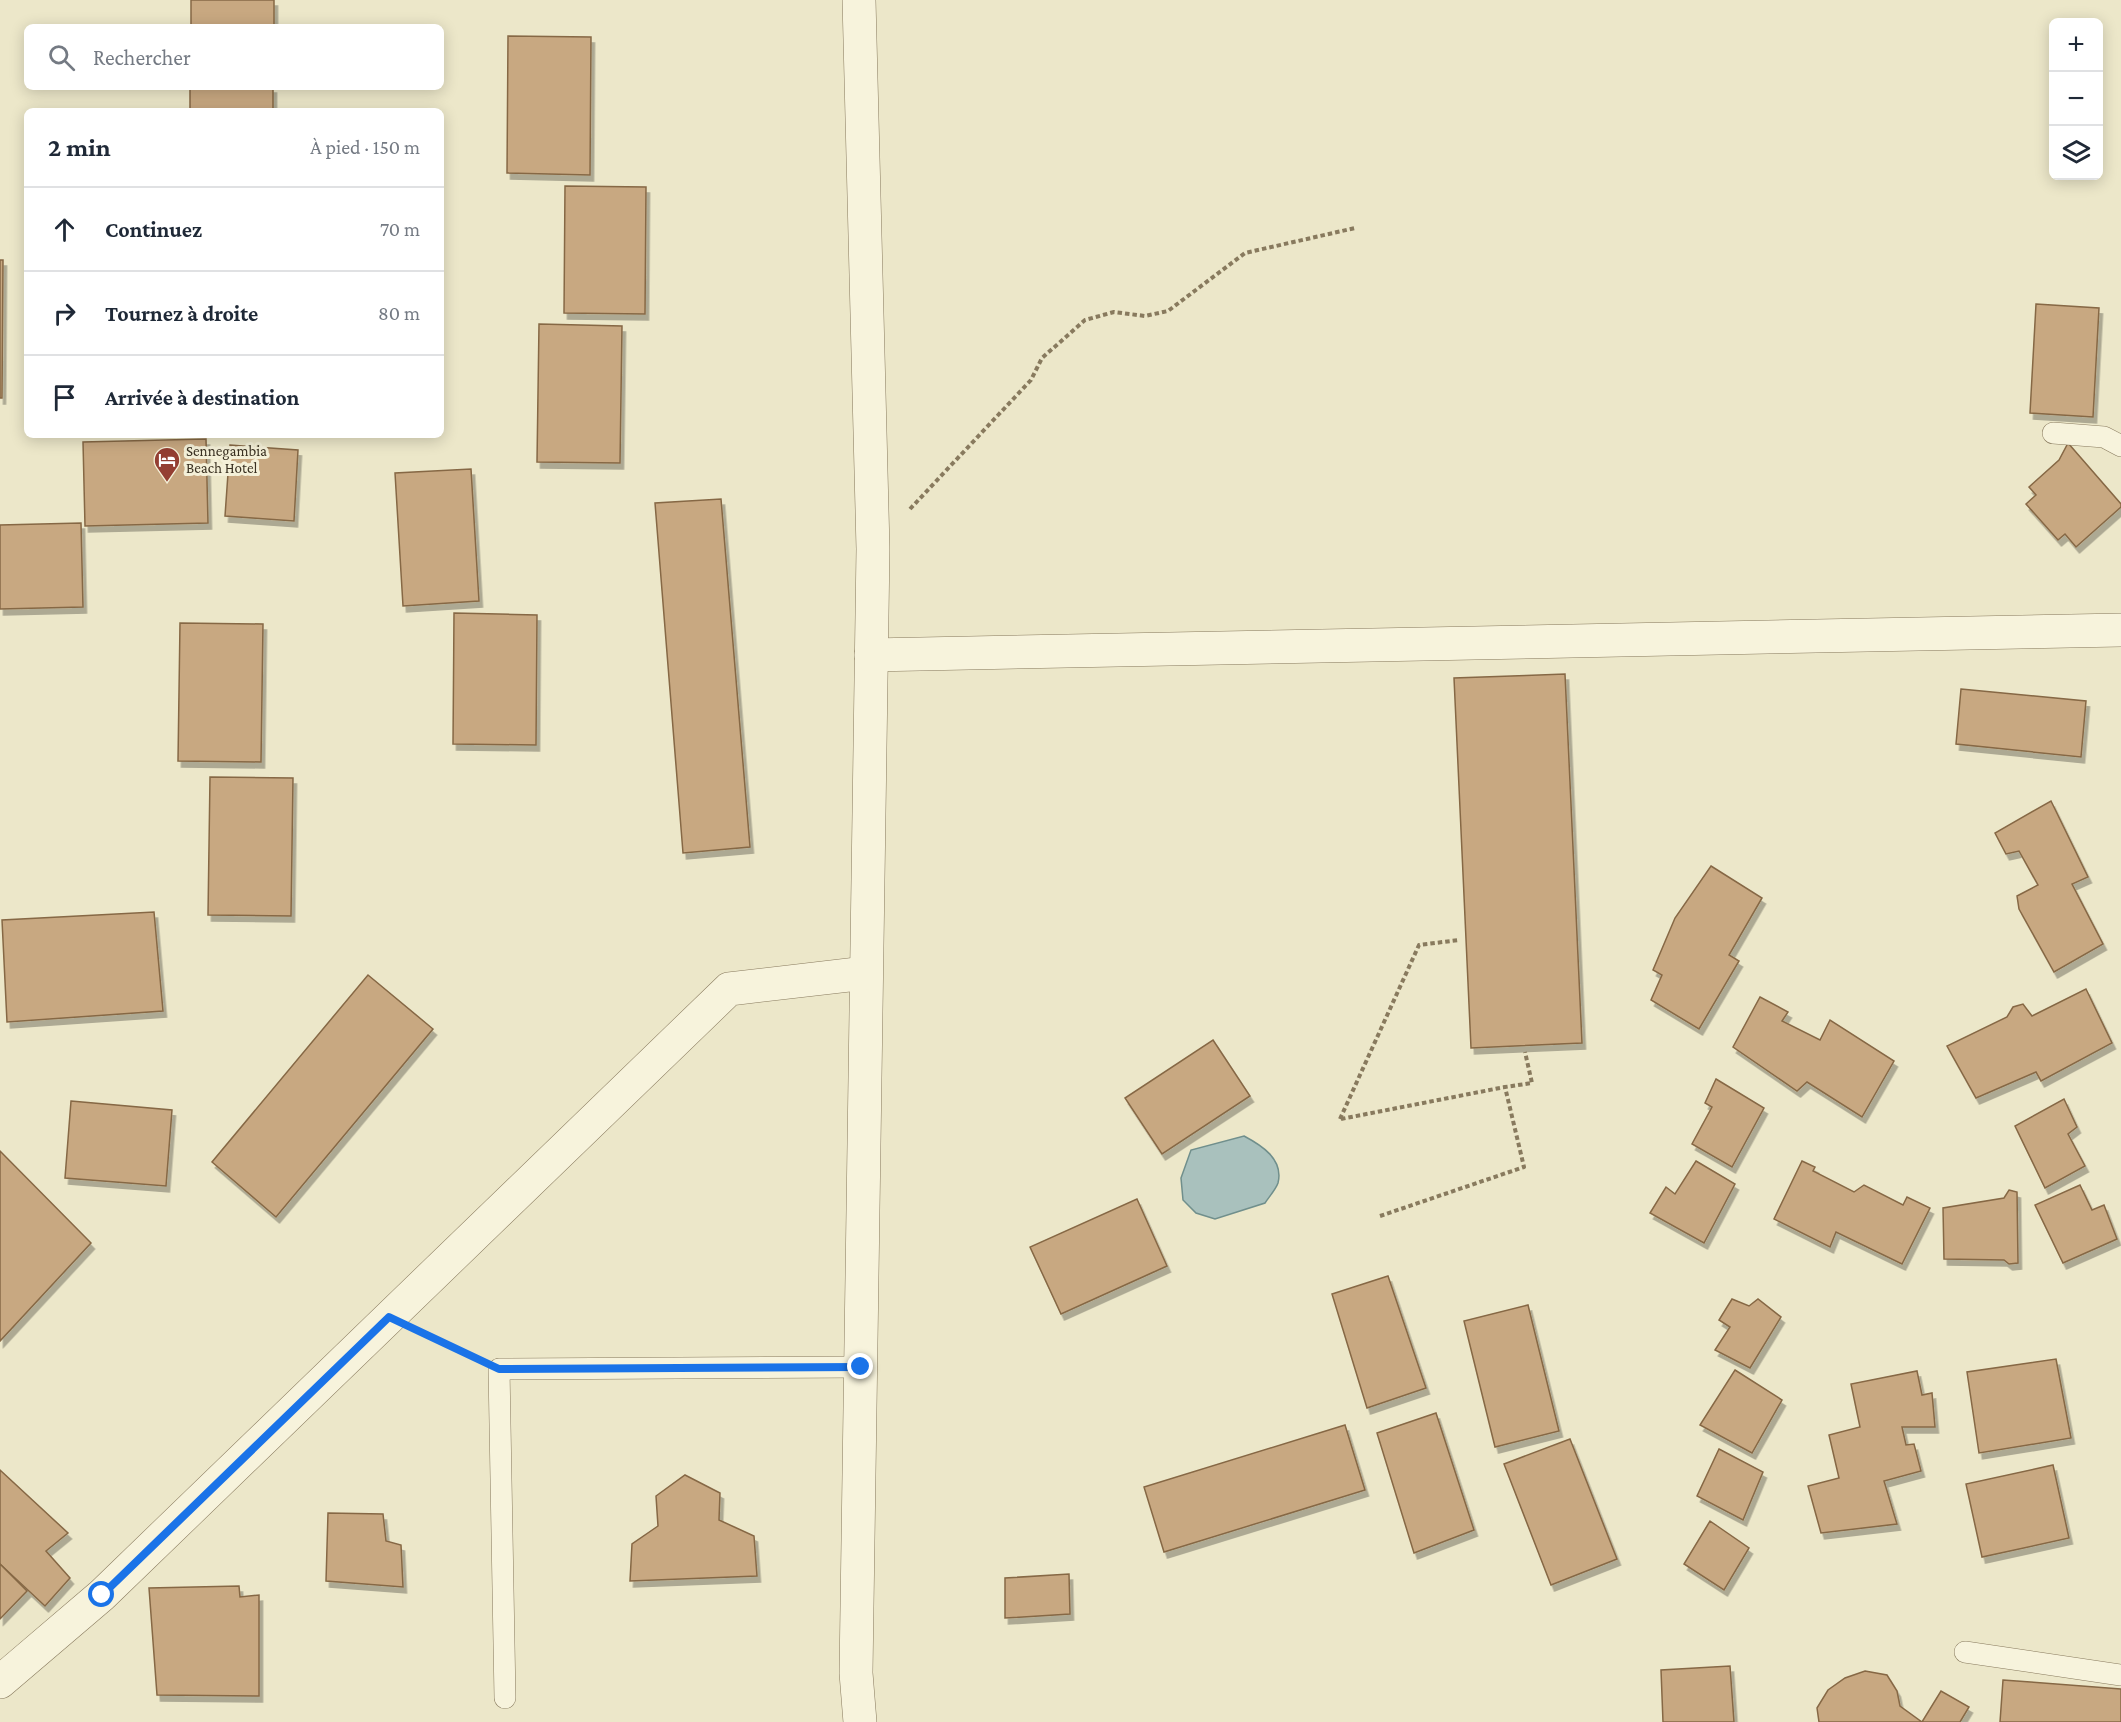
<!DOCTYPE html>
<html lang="fr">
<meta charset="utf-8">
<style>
:root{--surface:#fff;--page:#f2f2f3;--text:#1f2937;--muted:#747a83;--line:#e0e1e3}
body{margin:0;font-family:"Crimson Pro",serif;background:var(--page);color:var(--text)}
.controls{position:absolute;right:18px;top:18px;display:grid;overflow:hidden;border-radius:9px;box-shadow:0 3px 15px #0003}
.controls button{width:54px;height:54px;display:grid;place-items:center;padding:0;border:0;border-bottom:2px solid var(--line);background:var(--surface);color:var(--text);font:30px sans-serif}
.stop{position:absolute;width:18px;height:18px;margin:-14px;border:4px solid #1a73e8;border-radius:50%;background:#fff}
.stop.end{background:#1a73e8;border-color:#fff;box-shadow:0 2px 6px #0008}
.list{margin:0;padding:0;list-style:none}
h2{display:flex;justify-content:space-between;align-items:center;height:78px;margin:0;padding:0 24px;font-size:26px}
h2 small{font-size:20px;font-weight:400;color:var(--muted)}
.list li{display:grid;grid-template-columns:39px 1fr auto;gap:18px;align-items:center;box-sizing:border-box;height:84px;padding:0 24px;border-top:2px solid var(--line)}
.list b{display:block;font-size:22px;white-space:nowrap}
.list em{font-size:20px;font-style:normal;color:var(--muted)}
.icon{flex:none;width:33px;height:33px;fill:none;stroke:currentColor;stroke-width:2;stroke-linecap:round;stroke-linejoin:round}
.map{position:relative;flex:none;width:2121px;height:1722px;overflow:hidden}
.search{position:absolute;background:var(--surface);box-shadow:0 3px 15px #0003;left:24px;top:24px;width:420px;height:66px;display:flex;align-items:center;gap:15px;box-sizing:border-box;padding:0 21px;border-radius:9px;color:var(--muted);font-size:22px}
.panel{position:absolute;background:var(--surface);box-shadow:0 3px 15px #0003;left:24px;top:108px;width:420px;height:330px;border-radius:9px}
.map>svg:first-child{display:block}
.water{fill:#a9c1bd;stroke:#708f8c;stroke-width:1.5}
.building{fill:#c8a881;stroke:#866845;stroke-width:1.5;filter:url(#shadow)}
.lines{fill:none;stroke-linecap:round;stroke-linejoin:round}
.service-casing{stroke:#887a5e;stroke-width:22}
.minor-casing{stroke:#887a5e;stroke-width:34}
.path{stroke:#887a5e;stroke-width:4;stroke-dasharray:4.5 3;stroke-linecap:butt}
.service{stroke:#f7f3dc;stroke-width:21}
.minor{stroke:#f7f3dc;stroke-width:33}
.route{stroke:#1a73e8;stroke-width:8}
.labels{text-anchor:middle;stroke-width:6;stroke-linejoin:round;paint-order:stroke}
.poi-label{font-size:15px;fill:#393021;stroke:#f4f0d8;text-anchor:start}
</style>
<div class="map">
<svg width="2121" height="1722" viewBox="0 0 2121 1722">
<defs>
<filter id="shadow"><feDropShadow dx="3.5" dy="6" stdDeviation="0" flood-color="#0004"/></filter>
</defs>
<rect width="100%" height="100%" fill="#ece7c9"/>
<path class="water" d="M1244 1136C1261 1145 1284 1159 1278 1183 1276 1189 1269 1197 1265 1203L1215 1219 1196 1213 1183 1200 1181 1178 1191 1150Z"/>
<g class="building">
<rect x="191" y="0" width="83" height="27"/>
<polygon points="508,36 591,37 590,175 507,173"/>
<rect x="190" y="87" width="83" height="24"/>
<polygon points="565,186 646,187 645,314 564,313"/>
<polygon points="0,260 3,260 2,398 0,398"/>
<polygon points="2036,304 2099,308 2093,417 2030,413"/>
<polygon points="539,324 622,326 620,463 537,462"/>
<polygon points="206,439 208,523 85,526 83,442"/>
<polygon points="2068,443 2121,504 2121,507 2076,547 2065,534 2058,540 2026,504 2036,495 2029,487 2059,460"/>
<polygon points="230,445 298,450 294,521 225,516"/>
<polygon points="471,469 479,601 403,606 395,473"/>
<polygon points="721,499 750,847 683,853 655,503"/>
<polygon points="81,523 83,607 0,609 0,525"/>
<polygon points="454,613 537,615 536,745 453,744"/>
<polygon points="180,623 263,624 261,762 178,761"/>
<polygon points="1565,674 1582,1043 1471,1048 1454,678"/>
<polygon points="1961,689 2086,701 2081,757 1956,744"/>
<polygon points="210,777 293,778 291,916 208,915"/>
<polygon points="2051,801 2088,877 2072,884 2103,944 2054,972 2019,909 2017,896 2038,885 2019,851 2006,854 1995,833"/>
<polygon points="1711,866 1762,898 1729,955 1739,961 1699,1029 1651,1000 1662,975 1653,970 1675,918"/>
<polygon points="154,912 163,1011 7,1022 2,920"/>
<polygon points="368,975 433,1029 276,1217 212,1162"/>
<polygon points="2086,989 2112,1043 2041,1081 2036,1072 1976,1098 1947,1046 2007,1017 2013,1007 2023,1004 2032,1016"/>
<polygon points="1760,997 1788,1012 1782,1021 1820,1040 1830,1020 1894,1061 1862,1117 1807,1082 1797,1091 1733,1047"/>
<polygon points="1213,1040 1250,1096 1162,1154 1125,1098"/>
<polygon points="1716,1079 1764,1108 1732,1167 1692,1144 1712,1107 1705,1103"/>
<polygon points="2064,1099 2077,1127 2068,1134 2085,1166 2045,1188 2015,1126"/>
<polygon points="71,1101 172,1110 166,1186 65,1178"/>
<polygon points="0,1151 91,1243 0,1341"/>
<polygon points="1696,1161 1735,1184 1704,1243 1650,1213 1666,1187 1675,1194"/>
<polygon points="1802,1161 1815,1167 1813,1171 1854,1192 1864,1185 1903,1205 1907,1197 1930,1208 1902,1264 1836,1232 1830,1247 1774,1219"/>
<polygon points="2080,1185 2092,1210 2104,1205 2117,1239 2063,1263 2035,1205"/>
<polygon points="2009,1190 2017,1192 2018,1263 2009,1264 2004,1260 1944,1259 1943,1208 2004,1198"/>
<polygon points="1137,1199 1167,1266 1061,1314 1030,1247"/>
<polygon points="1388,1276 1426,1388 1367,1408 1332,1294"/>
<polygon points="1732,1299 1749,1306 1758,1299 1781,1317 1750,1368 1715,1350 1730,1327 1719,1320"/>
<polygon points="1528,1305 1559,1431 1495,1447 1464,1321"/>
<polygon points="2056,1359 2071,1438 1979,1453 1967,1372"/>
<polygon points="1735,1370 1782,1400 1752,1453 1700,1425"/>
<polygon points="1917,1371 1922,1395 1932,1393 1935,1427 1902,1427 1906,1445 1914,1444 1921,1471 1884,1481 1897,1524 1821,1533 1808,1486 1839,1478 1829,1435 1860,1427 1851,1384"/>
<polygon points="1436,1413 1474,1530 1414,1553 1377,1433"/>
<polygon points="1345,1425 1365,1490 1164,1552 1144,1487"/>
<polygon points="1570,1439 1617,1559 1551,1585 1504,1464"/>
<polygon points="1719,1449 1763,1472 1743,1520 1697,1496"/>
<polygon points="2053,1465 2069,1538 1982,1557 1966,1484"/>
<polygon points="0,1470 68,1533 46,1551 70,1578 45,1606 0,1564"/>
<polygon points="685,1475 720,1493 719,1520 754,1536 757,1576 630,1581 632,1544 658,1526 656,1496"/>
<polygon points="328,1513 383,1514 386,1541 401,1545 403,1587 326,1581"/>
<polygon points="1710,1521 1749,1548 1724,1590 1684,1564"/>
<polygon points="0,1564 27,1591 0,1619"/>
<polygon points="1069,1574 1070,1614 1005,1618 1005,1578"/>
<polygon points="239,1586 240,1597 259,1595 259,1696 157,1695 149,1588"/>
<polygon points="1730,1666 1734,1722 1663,1722 1661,1670"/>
<polygon points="1865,1671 1887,1675 1897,1691 1900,1706 1922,1722 1941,1691 1969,1707 1960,1722 1819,1722 1817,1708 1828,1690 1845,1678"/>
<polygon points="2003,1680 2121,1689 2121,1722 2000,1722"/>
</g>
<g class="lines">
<g class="service-casing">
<g id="service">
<polyline points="2053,433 2104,437 2121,446"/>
<polyline points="1965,1652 2121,1675"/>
<polyline points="505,1698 499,1369 861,1367"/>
</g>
</g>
<g class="minor-casing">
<g id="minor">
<polyline points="859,0 873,549 856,1673 860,1722"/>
<polyline points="871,655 2121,630"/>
<polyline points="0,1682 102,1595 729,989 866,973"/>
</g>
</g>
<g class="path">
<polyline points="910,509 1031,380 1042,358 1085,320 1114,312 1145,316 1168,311 1245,253 1355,228"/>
<polyline points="1340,1119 1419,945 1459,940"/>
<polyline points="1341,1119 1505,1087"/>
<polyline points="1380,1216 1524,1167 1505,1087 1532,1083 1525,1052"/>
<polyline points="426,1334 471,1356"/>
</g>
<use href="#service" class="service"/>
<use href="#minor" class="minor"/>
</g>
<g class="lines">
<polyline class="route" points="102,1595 389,1317 499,1369 861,1367"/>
</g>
<defs>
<g id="hotel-pin" transform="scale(1.35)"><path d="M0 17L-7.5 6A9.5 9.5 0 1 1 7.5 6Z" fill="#943e32" stroke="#f4f0d8"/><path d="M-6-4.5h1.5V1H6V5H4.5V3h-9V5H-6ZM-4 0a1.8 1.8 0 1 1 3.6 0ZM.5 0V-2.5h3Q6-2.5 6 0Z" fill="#fff"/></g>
</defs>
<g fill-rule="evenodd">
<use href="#hotel-pin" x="167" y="460"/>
</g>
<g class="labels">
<g class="poi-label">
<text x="186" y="456">Sennegambia<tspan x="186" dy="17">Beach Hotel</tspan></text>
</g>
</g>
</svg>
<div class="controls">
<button>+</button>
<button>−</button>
<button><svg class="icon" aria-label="layers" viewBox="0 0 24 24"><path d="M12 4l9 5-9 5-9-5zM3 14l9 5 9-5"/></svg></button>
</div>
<div class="stop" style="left:102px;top:1595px"></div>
<div class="stop end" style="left:861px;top:1367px"></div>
<div class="search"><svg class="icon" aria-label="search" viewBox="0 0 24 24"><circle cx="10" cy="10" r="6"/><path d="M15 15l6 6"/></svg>Rechercher</div>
<section class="panel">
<h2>2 min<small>À pied · 150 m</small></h2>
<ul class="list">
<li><svg class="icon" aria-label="ahead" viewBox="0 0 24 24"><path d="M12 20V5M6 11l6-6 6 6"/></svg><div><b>Continuez</b></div><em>70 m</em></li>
<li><svg class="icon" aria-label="right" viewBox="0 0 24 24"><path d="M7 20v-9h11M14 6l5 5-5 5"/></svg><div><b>Tournez à droite</b></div><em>80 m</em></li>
<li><svg class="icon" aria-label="arrive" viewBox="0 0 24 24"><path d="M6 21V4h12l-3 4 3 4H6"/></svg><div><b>Arrivée à destination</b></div></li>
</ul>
</section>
</div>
